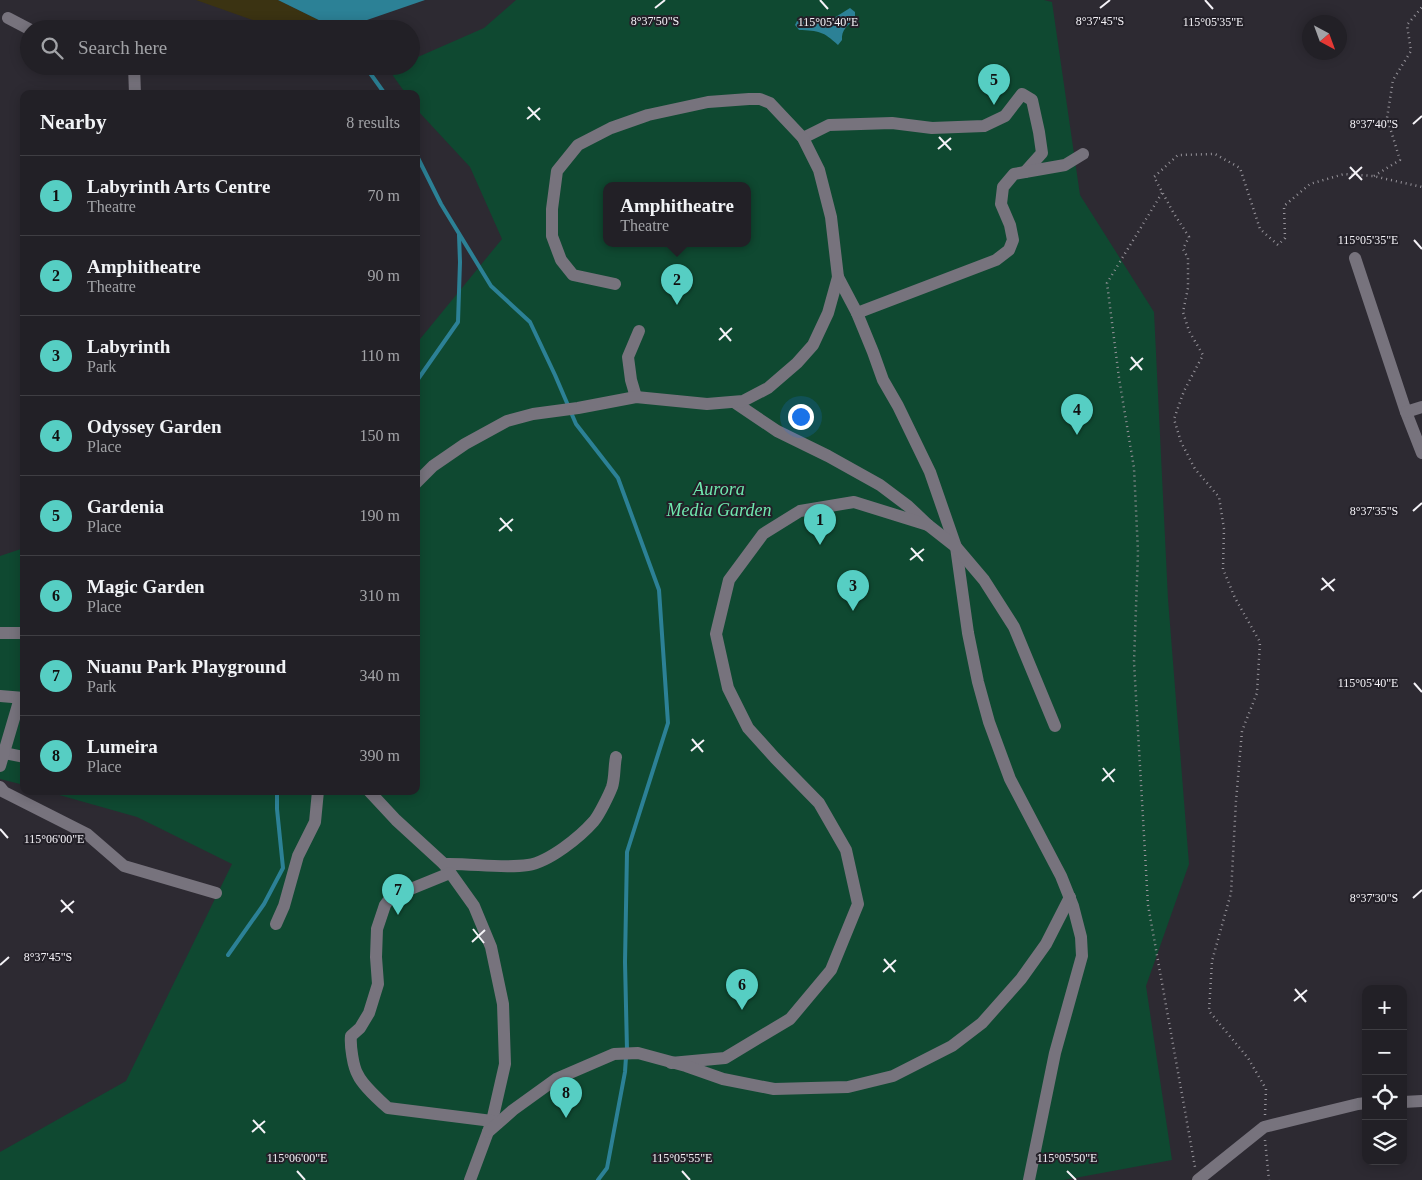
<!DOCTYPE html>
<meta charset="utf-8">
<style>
:root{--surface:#222026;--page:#2a282e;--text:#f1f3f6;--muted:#a2a3a7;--line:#3f3e43;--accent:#56cec3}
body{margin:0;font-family:Georgia,serif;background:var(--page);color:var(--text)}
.controls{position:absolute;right:15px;bottom:15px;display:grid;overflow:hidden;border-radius:10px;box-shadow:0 2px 12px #0003}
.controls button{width:45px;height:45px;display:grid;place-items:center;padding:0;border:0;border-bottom:1px solid var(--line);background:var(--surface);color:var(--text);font:25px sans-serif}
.compass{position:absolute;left:1302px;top:15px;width:45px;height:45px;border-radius:50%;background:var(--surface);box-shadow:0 2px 12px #0003;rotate:139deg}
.you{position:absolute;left:800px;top:416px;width:18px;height:18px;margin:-12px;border:4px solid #fff;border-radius:50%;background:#1a73e8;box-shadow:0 0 0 8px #1a73e833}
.badge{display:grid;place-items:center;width:32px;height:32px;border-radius:50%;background:var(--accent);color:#111;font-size:16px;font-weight:700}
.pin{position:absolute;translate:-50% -41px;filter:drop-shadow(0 1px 2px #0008)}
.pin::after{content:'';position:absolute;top:26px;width:18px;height:15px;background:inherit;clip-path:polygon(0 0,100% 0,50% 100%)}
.popup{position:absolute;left:603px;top:182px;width:148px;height:65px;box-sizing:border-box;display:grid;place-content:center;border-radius:10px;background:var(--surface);filter:drop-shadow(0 1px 4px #0005);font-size:16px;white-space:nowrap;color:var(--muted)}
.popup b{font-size:19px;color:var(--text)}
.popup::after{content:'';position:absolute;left:50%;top:100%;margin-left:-10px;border:10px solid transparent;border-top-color:var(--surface)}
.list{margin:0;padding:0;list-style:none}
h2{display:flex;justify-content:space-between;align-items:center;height:65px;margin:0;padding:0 20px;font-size:21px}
h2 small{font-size:16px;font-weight:400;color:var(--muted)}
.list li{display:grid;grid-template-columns:32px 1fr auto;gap:15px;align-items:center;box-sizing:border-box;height:80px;padding:0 20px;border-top:1px solid var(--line)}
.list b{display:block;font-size:19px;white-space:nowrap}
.list p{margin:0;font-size:16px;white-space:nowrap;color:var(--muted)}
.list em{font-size:16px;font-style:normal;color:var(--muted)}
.icon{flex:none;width:28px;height:28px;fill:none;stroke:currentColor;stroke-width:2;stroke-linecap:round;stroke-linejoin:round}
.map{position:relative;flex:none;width:1422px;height:1180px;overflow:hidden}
.search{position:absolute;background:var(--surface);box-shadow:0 2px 12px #0003;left:20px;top:20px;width:400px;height:55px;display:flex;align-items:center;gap:12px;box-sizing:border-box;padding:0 18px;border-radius:28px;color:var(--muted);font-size:19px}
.panel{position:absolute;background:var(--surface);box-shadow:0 2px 12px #0003;left:20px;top:90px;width:400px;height:705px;border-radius:10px}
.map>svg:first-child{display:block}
.green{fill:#0f4931;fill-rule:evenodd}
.sand{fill:#3b3312}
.water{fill:#2c8196}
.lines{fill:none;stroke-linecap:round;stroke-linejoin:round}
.stream{stroke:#2c8196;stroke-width:4}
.path{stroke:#97949b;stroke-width:2.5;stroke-dasharray:1 4;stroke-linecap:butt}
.minor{stroke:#77737d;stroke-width:12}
.ticks{fill:none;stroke:#f4f2f7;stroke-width:2}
.labels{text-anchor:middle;stroke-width:4;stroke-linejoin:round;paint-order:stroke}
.park-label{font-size:18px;font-style:italic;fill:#6fe7ae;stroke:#232028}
.ticks-label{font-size:12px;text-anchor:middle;fill:#f4f2f7;stroke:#232028;stroke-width:4;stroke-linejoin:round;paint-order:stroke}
</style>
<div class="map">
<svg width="1422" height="1180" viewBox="0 0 1422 1180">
<rect width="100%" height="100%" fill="#2d2a32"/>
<g class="green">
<path d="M516 0H1044L1052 2 1080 195 1154 312 1168 599 1189 864 1146 986 1172 1160 1064 1180H0V1152L126 1081 232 864 137 817 45 791H416V344L502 239 470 167 419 112 416 108V94H406L389 70 398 66H411V60L484 28ZM607 186H747V244H607Z"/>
<polygon points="24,548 24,785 0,779 0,556"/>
</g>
<polygon class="sand" points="196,0 278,0 337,29 278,29"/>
<g class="water">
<polygon points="278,0 425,0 341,29 337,29"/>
<path d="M850 8 855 12V19C848 25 841 30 842 40L838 45C823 31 819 31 799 30L795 25 797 21 809 19 820 21 834 18Z"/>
</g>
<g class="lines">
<g class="stream">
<polyline points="365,66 385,94"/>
<polyline points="416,154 441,204 491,286 530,322 555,375 576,424 618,478 659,590 668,723 627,852 625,962 627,1050"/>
<polyline points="416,382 458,322 460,262 459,235"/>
<polyline points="228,955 264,904 283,868 277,809 277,791"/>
<polyline points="598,1180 607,1168 625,1072 626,1057"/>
</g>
<g class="path">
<polyline points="1374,176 1400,160 1387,118 1393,80 1411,51 1407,25 1422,7"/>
<polyline points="1162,193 1107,283 1119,378 1134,468 1138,552 1134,662 1148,905 1195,1167"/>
<polyline points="1265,1115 1266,1089 1248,1058 1209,1011 1212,961 1231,893 1236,801 1242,731 1257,693 1260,642 1235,598 1223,569 1224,529 1219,497 1195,469 1181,442 1174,419 1184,391 1203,355 1189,331 1183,312 1188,288 1188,258 1183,249 1189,237 1173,212 1154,177 1178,155 1215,154 1240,168 1260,229 1278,245 1285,238 1284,206 1310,184 1344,174 1373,176 1422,187"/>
<polyline points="1265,1140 1269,1180"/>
</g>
<g class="minor">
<polyline points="8,18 29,29"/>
<polyline points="118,66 134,70"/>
<polyline points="134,66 135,94"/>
<polyline points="803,138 829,125 892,123 932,128 984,126 1005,116 1022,94 1032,100 1039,132 1042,153 1025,172"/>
<polyline points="1355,258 1406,412 1422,453"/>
<polyline points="615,284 573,275 561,260 552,236 552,209 557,171 578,145 611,128 648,115 708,102 749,99 760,99 770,103 803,138 819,170 831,217 838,277 857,313 873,352 883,380 898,406 930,472 956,547 968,633 978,682 989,722 1010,779 1061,876 1073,906 1081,937 1082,956 1055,1053 1029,1180"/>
<polyline points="857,313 996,260 1009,250 1013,240 1010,225 1001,204 1003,187 1014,174 1065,165 1083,154"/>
<polyline points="636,397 631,380 628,357 639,331"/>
<polyline points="734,402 777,431 828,456 880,485 908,506 928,525 956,547 984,580 1014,627 1055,726"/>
<polyline points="1406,412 1422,407"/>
<polyline points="416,483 433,466 465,444 507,421 533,414 578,408 636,397 707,404 743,401 768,388 797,363 813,345 828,313 838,277"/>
<polyline points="0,633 24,633"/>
<polyline points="0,696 24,698"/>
<polyline points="0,752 24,757"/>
<polyline points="0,766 20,698"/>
<polyline points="0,787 4,792 87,834 124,866 216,893"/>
<polyline points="369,791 396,820 444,864 474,906 491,947 503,1004 505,1064 492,1121 470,1180"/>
<path d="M444 864C471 863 502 869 528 865 549 862 580 837 594 821 599 815 609 795 612 787 615 778 614 766 616 757"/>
<path d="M450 873 391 897 385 905 377 929 376 957 378 984 369 1013 360 1028 351 1036C350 1045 353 1067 358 1075 362 1084 380 1101 388 1108L492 1121"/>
<polyline points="276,924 284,906 298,856 315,822 318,791"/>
<polyline points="671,1063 725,1058 790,1019 831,970 858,904 846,850 819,803 775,758 748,728 728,688 716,634 729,580 763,534 800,511 854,502 928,525"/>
<polyline points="1403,1102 1422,1101"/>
<polyline points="488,1132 513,1110 556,1079 614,1054 638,1053 686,1066 723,1079 774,1089 848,1087 893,1076 952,1046 982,1023 1021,979 1046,944 1070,897"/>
<polyline points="1198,1180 1264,1127 1358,1104 1366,1103"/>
</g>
</g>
<path class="ticks" d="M820 0 828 9M1205 0 1213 9M655 8 665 0M1100 8 1110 0M528 107 540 120M527 119 540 108M1413 124 1422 116M939 137 951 150M938 149 951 138M1350 167 1362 180M1349 179 1362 167M1414 240 1422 249M720 328 731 341M719 340 732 328M1131 357 1142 370M1130 370 1143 358M1413 511 1422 503M500 518 512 531M499 531 513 519M911 548 923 561M910 560 924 549M1322 578 1334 591M1321 590 1335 579M1414 683 1422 692M692 739 703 752M691 751 704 740M1103 768 1114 782M1102 781 1115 769M0 829 8 838M1413 898 1422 890M61 900 73 913M61 912 74 901M473 929 484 943M472 942 485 930M884 959 895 972M0 965 9 957M883 972 896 960M1295 989 1306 1002M1294 1001 1307 990M253 1120 265 1133M252 1132 265 1121M297 1171 305 1180M682 1171 690 1180M1067 1171 1076 1180"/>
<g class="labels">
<g class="park-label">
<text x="719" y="495">Aurora<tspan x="719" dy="21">Media Garden</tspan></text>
</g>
</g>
<g class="ticks-label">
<text x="655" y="25">8°37'50"S</text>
<text x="1100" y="25">8°37'45"S</text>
<text x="828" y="26">115°05'40"E</text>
<text x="1213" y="26">115°05'35"E</text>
<text x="1374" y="128">8°37'40"S</text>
<text x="1368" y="244">115°05'35"E</text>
<text x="1374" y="515">8°37'35"S</text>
<text x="1368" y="687">115°05'40"E</text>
<text x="54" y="843">115°06'00"E</text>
<text x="1374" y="902">8°37'30"S</text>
<text x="48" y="961">8°37'45"S</text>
<text x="297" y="1162">115°06'00"E</text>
<text x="682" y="1162">115°05'55"E</text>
<text x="1067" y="1162">115°05'50"E</text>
</g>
</svg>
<div class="controls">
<button>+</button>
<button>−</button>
<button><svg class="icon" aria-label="locate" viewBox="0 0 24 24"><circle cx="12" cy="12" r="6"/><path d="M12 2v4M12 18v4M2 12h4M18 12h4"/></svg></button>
<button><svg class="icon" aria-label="layers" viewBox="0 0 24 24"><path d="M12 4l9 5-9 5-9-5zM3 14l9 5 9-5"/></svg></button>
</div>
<svg class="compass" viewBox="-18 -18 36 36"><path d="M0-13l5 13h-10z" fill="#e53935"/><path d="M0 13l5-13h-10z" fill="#a2a3a7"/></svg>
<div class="you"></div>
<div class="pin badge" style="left:820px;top:545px">1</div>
<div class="pin badge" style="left:677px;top:305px">2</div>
<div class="popup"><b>Amphitheatre</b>Theatre</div>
<div class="pin badge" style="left:853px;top:611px">3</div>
<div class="pin badge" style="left:1077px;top:435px">4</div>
<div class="pin badge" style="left:994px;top:105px">5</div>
<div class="pin badge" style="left:742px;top:1010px">6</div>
<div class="pin badge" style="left:398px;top:915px">7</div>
<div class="pin badge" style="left:566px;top:1118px">8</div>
<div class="search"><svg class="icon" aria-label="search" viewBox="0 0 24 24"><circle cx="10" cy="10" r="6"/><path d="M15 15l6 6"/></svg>Search here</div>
<section class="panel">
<h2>Nearby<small>8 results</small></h2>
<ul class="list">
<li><span class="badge">1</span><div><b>Labyrinth Arts Centre</b><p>Theatre</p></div><em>70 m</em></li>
<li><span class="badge">2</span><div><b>Amphitheatre</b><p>Theatre</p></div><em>90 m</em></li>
<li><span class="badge">3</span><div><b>Labyrinth</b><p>Park</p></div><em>110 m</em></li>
<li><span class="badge">4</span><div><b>Odyssey Garden</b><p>Place</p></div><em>150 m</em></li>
<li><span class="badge">5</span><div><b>Gardenia</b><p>Place</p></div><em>190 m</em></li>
<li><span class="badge">6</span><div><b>Magic Garden</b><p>Place</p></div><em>310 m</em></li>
<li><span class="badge">7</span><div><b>Nuanu Park Playground</b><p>Park</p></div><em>340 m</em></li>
<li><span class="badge">8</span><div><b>Lumeira</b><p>Place</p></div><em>390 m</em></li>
</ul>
</section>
</div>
